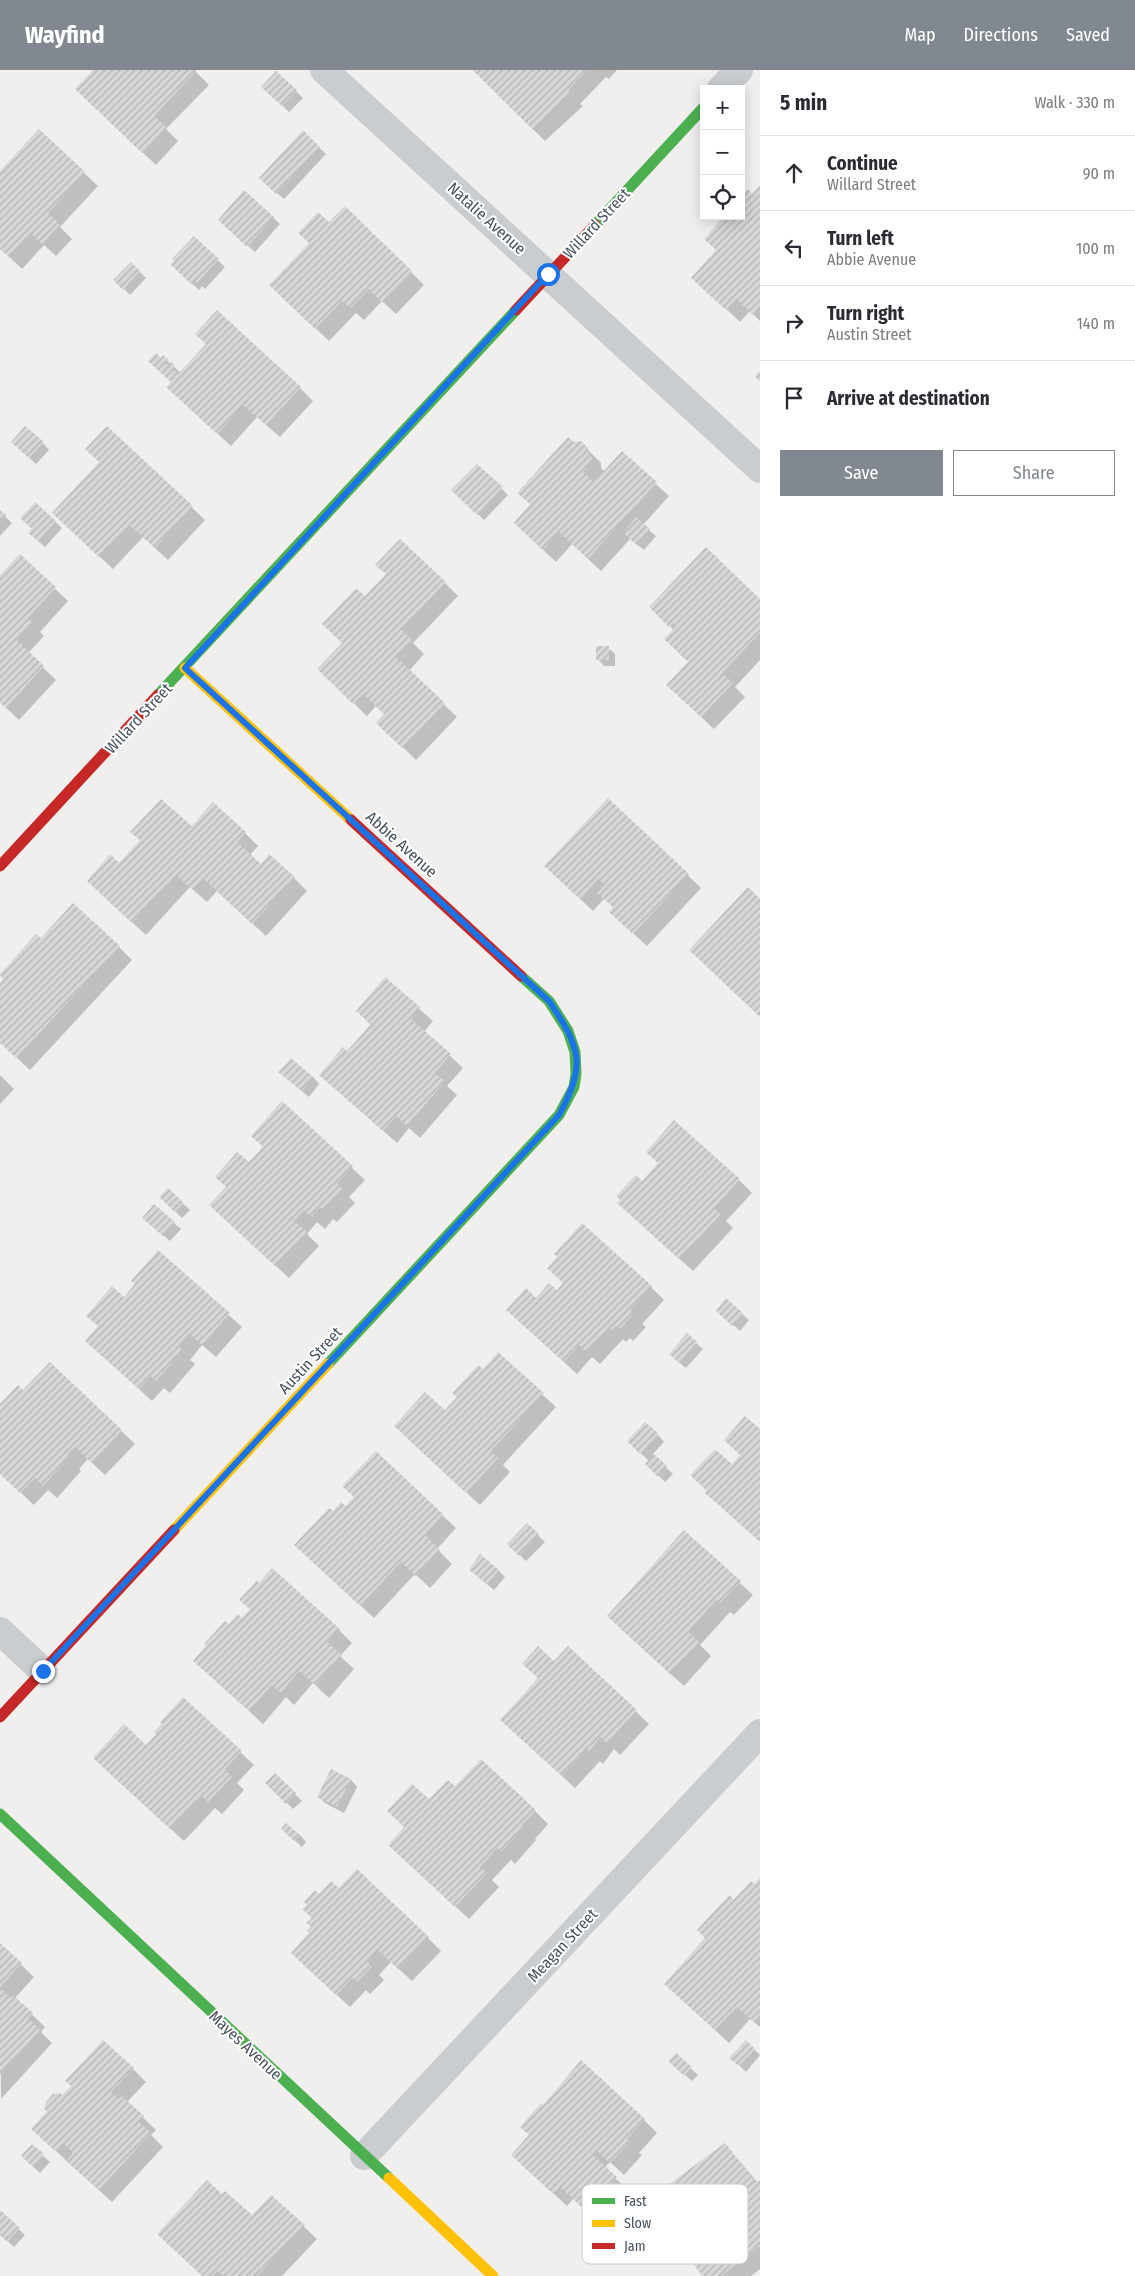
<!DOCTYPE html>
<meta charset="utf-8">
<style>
:root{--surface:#fff;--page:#f7f7f7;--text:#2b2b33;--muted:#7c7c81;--line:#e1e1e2;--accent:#81888f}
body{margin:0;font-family:"Fira Sans Condensed",sans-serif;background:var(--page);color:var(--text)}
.controls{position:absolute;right:15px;top:15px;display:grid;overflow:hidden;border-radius:0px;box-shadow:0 2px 12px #0003}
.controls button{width:45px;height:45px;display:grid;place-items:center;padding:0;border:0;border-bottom:1px solid var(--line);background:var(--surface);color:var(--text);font:25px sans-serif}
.stop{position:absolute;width:15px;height:15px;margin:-11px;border:4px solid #1a73e8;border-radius:50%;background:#fff}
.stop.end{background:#1a73e8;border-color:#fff;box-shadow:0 1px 5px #0008}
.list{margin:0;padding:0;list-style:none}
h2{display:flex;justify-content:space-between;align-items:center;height:65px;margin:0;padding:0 20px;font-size:21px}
h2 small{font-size:16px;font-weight:400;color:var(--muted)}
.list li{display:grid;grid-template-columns:32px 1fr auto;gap:15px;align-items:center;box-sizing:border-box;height:75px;padding:0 20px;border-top:1px solid var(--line)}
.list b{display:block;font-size:19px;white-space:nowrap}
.list p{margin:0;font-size:16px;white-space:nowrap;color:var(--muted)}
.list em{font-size:16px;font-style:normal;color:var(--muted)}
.actions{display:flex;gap:10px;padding:15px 20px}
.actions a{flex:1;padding:11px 0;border:1px solid var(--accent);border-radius:0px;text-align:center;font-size:18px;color:var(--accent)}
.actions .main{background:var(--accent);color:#fff}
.icon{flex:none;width:28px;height:28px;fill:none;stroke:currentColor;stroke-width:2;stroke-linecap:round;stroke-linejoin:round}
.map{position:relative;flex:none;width:760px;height:2206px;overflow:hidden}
header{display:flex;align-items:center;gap:30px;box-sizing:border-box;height:70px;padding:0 25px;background:var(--accent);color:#fff}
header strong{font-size:24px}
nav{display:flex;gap:28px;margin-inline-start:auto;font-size:18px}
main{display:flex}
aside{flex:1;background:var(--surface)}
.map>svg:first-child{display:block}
.shadow{fill:#0003}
.building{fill:url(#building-hatch)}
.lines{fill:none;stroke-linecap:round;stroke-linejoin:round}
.street{stroke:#cacdd0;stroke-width:28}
.fast{stroke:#4caf50;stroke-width:11}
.slow{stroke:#ffc107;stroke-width:11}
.jam{stroke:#c62828;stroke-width:11}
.route{stroke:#1a73e8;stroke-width:6}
.labels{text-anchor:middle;stroke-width:4;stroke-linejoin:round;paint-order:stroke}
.street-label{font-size:16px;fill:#45505c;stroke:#fff}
.key{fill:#fff;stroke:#c7cace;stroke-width:1}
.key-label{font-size:14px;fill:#45505c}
</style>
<header>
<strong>Wayfind</strong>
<nav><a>Map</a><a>Directions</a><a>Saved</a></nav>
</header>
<main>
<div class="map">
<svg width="760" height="2206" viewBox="0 0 760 2206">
<defs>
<pattern id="building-hatch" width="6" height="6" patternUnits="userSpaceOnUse" patternTransform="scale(1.25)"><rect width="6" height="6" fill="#d7d7d9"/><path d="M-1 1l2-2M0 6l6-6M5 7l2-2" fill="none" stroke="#b0b1b3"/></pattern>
</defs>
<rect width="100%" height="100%" fill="#f0efee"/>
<g class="shadow">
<polygon points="95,0 194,0 209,15 166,59 178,71 156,95 90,32"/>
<polygon points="473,0 617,0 609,9 606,7 580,34 583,36 545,71"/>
<polygon points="276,2 303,28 289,42 263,17"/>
<polygon points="39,61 98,116 60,157 72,169 56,186 44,175 22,199 0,178 0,103"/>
<polygon points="303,62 326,84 284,129 267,114"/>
<polygon points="760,117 760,251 750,241 740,252 706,220 717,181 741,146 752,125"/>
<polygon points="244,122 280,154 255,182 226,157"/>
<polygon points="329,154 411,202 424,215 396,244 382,231 364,250 356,243 329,271 271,215"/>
<polygon points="194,168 225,197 205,219 202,216 199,220 172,195"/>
<polygon points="131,194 146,208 130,225 115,210"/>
<polygon points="207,275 300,318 313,331 280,367 257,347 231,376 181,330 161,289 163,287 181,303"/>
<polygon points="107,358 205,450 168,490 143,467 113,499 67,456 100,392"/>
<polygon points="43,373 49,380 36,394 19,378"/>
<polygon points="581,373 601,393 601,398 605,402 622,383 669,426 643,455 656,466 644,480 630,469 601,501 572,474 556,492 528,466 531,435 574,374"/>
<polygon points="477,395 508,425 484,450 453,420"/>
<polygon points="35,433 62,458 45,477 36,469 33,459"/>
<polygon points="0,442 12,453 0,466"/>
<polygon points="20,486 68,531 40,562 44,566 28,583 56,610 19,650 0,632 0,507"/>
<polygon points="387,505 445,513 458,526 413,573 424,584 409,601 457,647 416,690 378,653 386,645 376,636 367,646 332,612 344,573 365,528"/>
<polygon points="760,530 760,590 735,617 745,627 714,659 681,628 690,592 674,560 650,537"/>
<polygon points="608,578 615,584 615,596 604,596 598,589"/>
<polygon points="608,729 701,818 647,876 624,855 614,838 605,828 593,841 559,809"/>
<polygon points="192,758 245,763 258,776 250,785 261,795 294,808 307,821 266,866 217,821 207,832 190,817 146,865 101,824 119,794"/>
<polygon points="37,866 41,870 119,877 132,890 30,1000 0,972 0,915 5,910 0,905"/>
<polygon points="385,909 433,951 424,962 463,998 447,1016 457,1025 420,1068 409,1058 397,1073 320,1005 347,983 371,955 357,941"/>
<polygon points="0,1005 14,1019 0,1034"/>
<polygon points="313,1007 319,1014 309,1027 286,1008"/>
<polygon points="282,1033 365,1110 349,1127 355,1133 337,1152 333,1149 325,1159 317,1152 307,1164 319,1176 289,1208 210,1135 264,1077"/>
<polygon points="739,1110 752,1123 726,1151 733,1158 693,1201 632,1146 642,1112"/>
<polygon points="168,1120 190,1140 182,1148 161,1127"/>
<polygon points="174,1153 181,1159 170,1171 150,1154"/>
<polygon points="158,1182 242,1257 216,1287 202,1275 190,1290 195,1294 170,1323 164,1318 152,1331 86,1271 137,1215"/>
<polygon points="651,1217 664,1230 642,1254 646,1257 633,1271 630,1268 626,1272 623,1269 600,1294 592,1287 577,1304 521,1253 536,1229 557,1222"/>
<polygon points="726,1230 749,1250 740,1261 724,1247"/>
<polygon points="687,1265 703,1279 686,1298 677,1291"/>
<polygon points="498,1284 556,1337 503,1395 510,1402 480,1435 408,1369 445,1342"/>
<polygon points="50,1294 135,1374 105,1405 88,1389 79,1399 81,1401 57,1428 48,1420 34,1435 0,1403 0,1336 23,1321"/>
<polygon points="658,1365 664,1372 652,1385 673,1404 665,1412 647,1394 649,1391 628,1371"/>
<polygon points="376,1383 456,1458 437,1479 452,1494 430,1518 415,1504 374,1548 309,1488 334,1443 346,1438 356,1428"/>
<polygon points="527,1455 545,1472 526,1491 508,1474"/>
<polygon points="685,1462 753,1525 734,1545 730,1542 700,1575 711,1586 684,1616 621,1559"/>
<polygon points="498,1500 505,1507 494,1520 477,1506"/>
<polygon points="242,1550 339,1560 352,1573 340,1586 354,1599 329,1628 313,1613 294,1635 286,1627 263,1654 195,1591 229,1556"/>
<polygon points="568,1578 649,1654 620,1685 614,1679 603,1694 600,1691 575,1718 515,1663 539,1609 523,1594 554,1593"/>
<polygon points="183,1628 254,1695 237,1713 244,1720 222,1744 215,1738 184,1771 107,1701 146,1676 158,1664"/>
<polygon points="331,1701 351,1710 357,1717 344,1743 325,1733 319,1727"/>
<polygon points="275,1704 302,1731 293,1739 267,1713"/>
<polygon points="455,1718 535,1741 548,1754 535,1769 536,1770 515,1794 511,1790 492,1810 499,1817 469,1849 403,1788 405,1758 429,1731"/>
<polygon points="289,1765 300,1765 306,1772 302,1777"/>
<polygon points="760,1810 760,1957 750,1949 729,1973 665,1914 707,1868 734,1831"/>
<polygon points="339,1820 428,1868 441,1881 412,1911 391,1892 379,1905 384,1910 370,1924 366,1920 350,1937 305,1896 319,1825"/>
<polygon points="0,1875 34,1907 15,1928 45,1957 41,1962 52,1973 1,2029"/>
<polygon points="746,1972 760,1985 746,2002 738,1994"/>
<polygon points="676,1985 698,2005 692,2011 676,1998"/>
<polygon points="133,1999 146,2012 127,2032 156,2060 151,2065 163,2077 112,2132 46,2072 62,2027"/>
<polygon points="644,2050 657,2063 639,2083 642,2085 624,2105 610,2092 604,2098 629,2121 600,2153 573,2129 567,2136 526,2098 530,2066"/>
<polygon points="725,2074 758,2113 760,2111 760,2199 751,2206 704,2206 697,2167"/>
<polygon points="32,2076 50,2092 40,2103 29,2093"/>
<polygon points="222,2126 252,2147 271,2126 317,2169 282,2206 203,2206"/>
<polygon points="0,2142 25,2165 14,2177 0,2164"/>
</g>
<g class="building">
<polygon points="93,0 196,0 196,1 154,46 166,57 142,83 75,19"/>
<polygon points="473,0 587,0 568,20 571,22 532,59"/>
<polygon points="276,1 297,20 282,36 261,17"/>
<polygon points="39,59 85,102 48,143 60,155 42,174 30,163 9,187 0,179 0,101"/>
<polygon points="303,60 320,77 276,124 259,108"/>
<polygon points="760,115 760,237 753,245 736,229 726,240 691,208 716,180 704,169 724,146 741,146 741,127 748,119 752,124"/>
<polygon points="244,120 274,147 247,177 218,150"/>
<polygon points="345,136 412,201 382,232 369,219 350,238 342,231 315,259 269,215 309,173 298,163 318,142 329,152"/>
<polygon points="194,166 219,189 197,213 195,211 191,214 171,195 174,191 172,189"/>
<polygon points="131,192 140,201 123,220 113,210"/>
<polygon points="217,240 301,317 266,355 243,335 217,364 166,317 171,312 148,291 156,283 161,288 163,285 168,289 165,293 168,295 171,292 175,296 173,299 178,304 206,274 195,264"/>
<polygon points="760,301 760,312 755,306"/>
<polygon points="25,356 44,372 29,388 11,372"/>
<polygon points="107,356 193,436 155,478 129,455 99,487 52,443 99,392 85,379"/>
<polygon points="568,367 574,372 581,371 588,378 589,385 594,389 583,402 594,412 622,381 657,412 588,489 559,462 543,480 514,453 530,434 517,423"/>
<polygon points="477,394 503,417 477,445 451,420"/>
<polygon points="35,432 56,451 38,471 28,463 32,459 20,448"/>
<polygon points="0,440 6,445 0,452"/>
<polygon points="636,447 650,459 637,475 623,463"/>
<polygon points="400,469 446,512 401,559 412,570 396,587 445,633 402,678 376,653 384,644 363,624 353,634 317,599 342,573 322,554 356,518 365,526 386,504 375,495"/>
<polygon points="706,477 760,529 760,563 722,603 733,613 701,647 666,615 688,592 664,569 676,556 673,553 669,557 649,537"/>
<polygon points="20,484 56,517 28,548 32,552 16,569 44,596 6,638 0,633 0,505"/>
<rect x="596" y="576" width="13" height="14"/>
<polygon points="608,728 689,804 633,864 609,842 613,837 597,823 605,815 598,809 580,829 544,796"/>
<polygon points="161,729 192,756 213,732 246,762 237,772 261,794 269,784 295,807 252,854 204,809 193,820 176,805 132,853 87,811 110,784 119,793 140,770 130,762"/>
<polygon points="748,817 760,829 760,947 689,880"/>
<polygon points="73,833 120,876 16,988 0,973 0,913 3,910 0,904 36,864 41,868"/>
<polygon points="385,907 420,937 411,949 451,984 435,1003 445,1011 407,1056 396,1046 383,1061 319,1005 343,977 347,981 371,954 356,941"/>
<polygon points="291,988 313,1007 302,1021 278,1002"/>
<polygon points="282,1031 353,1096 337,1113 343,1119 323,1140 320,1137 311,1147 304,1140 294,1151 307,1162 275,1196 209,1135 226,1117 215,1107 237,1082 249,1092 263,1077 251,1066"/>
<polygon points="674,1050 740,1109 714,1138 721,1144 679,1189 617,1133 620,1130 616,1126 636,1105 642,1111 658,1093 646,1082"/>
<polygon points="168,1118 184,1133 175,1142 159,1127"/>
<polygon points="154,1134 175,1152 163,1166 142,1148"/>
<polygon points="582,1153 652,1216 630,1240 634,1243 620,1259 616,1256 612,1260 610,1257 587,1282 579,1275 564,1292 506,1240 526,1218 536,1228 549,1213 557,1220 563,1213 547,1198 557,1187 554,1184"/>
<polygon points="158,1180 230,1243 202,1275 189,1263 178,1276 183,1280 156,1311 151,1306 139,1319 85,1271 98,1256 86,1246 112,1216 124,1227 135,1214 131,1211"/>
<polygon points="726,1228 743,1243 732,1256 716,1241"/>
<polygon points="687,1263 697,1272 679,1293 669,1284"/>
<polygon points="498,1282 544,1323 491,1381 498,1388 466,1423 394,1356 425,1322 445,1340 457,1327 452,1323 478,1295 483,1299"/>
<polygon points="50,1292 122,1360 92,1393 75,1377 67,1385 69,1387 43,1416 35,1408 20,1423 0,1404 0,1334 18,1315 23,1320"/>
<polygon points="745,1346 760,1359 760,1472 705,1423 707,1421 690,1405 715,1379 732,1394 740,1385 724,1370"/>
<polygon points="645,1352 659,1364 640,1384 627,1371"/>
<polygon points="376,1381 443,1444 425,1465 440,1480 416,1506 401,1492 360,1536 294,1475 329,1438 333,1441 341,1432 346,1436 354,1427 342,1416"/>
<polygon points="654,1384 667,1396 658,1407 645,1394"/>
<polygon points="527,1453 539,1464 519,1486 507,1474"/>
<polygon points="684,1460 741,1511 720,1533 716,1530 688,1562 699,1572 670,1604 607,1546"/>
<polygon points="480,1484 499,1500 487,1514 469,1500"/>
<polygon points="272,1498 340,1559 327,1572 342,1585 315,1615 299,1601 281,1623 272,1615 249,1641 193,1591 206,1576 204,1574 225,1551 229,1554 238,1544 242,1548 250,1539 239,1530 257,1510 259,1513"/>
<polygon points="538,1576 554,1591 568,1576 637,1640 607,1673 600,1667 589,1682 587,1679 562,1706 500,1650 538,1608 522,1594"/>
<polygon points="183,1627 242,1681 225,1699 232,1707 208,1732 201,1726 170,1759 93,1688 124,1654 146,1675 156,1664 154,1662 162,1654 160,1652"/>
<polygon points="481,1689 536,1740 522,1755 524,1757 501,1782 497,1778 480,1797 487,1803 455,1837 388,1775 404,1757 387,1741 412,1714 429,1729 448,1710 455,1716"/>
<polygon points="331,1699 351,1709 337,1737 317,1727"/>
<polygon points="275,1703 296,1723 286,1734 265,1713"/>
<polygon points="286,1753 300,1765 294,1771 281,1759"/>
<polygon points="357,1799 429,1867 398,1899 378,1880 367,1891 372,1896 357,1912 352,1908 336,1925 291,1883 309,1863 307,1861 311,1857 306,1853 312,1848 302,1839 307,1835 304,1832 315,1820 319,1824 331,1811 339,1818"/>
<polygon points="760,1808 760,1945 754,1952 737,1937 715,1960 664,1914 705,1868 697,1860 729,1825 734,1829 751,1811 754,1814"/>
<polygon points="0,1873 22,1893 0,1917"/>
<polygon points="0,1918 11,1928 14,1926 33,1943 28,1948 40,1960 0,2004"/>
<polygon points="103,1970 134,1998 111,2022 119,2029 122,2026 144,2046 139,2052 151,2063 99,2120 66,2091 73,2083 63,2073 55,2081 31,2059 47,2041 44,2039 46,2032 53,2024 60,2023 62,2025 71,2016 65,2011"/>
<polygon points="746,1970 755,1979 739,1996 729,1988"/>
<polygon points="676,1983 692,1997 684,2006 668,1991"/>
<polygon points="581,1990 645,2049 627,2069 630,2072 610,2093 596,2080 592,2084 617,2107 586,2141 560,2117 553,2124 511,2085 529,2065 520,2057 541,2033 543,2035"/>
<polygon points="725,2073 756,2113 760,2110 760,2176 721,2206 702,2206 681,2177 695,2166 680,2147 683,2144 664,2118"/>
<polygon points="32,2074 44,2084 33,2097 21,2086"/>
<polygon points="207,2110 222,2124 225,2121 252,2145 271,2125 305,2155 257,2206 223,2206 217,2201 213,2206 202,2206 157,2164"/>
<polygon points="0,2140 20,2158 7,2172 0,2165"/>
</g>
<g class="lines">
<g class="street">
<polyline points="324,0 760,399"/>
<polyline points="721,19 739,0"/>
<polyline points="0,1561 43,1601"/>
<polyline points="364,2086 760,1663"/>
</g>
<g class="fast">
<polyline points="595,155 704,37"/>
<polyline points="158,625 516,240"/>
<polyline points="328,1294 559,1045 574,1017 576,1004 575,982 568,961 549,931 521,906"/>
<polyline points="0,1744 389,2108"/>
</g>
<g class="slow">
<polyline points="185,598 351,750"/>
<polyline points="174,1460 328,1294"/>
<polyline points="389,2108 493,2206"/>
</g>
<g class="jam">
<polyline points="516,240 595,155"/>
<polyline points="351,750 521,906"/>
<polyline points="0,796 158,625"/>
<polyline points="0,1647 174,1460"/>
</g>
</g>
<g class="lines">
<path class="route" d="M43 1601 559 1045C587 994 580 977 549 931L185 598 548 204"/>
</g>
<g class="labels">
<g class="street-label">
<text transform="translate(487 148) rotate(42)" y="6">Natalie Avenue</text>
<text transform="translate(596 153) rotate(-47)" y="6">Willard Street</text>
<text transform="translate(138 648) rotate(-47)" y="6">Willard Street</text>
<text transform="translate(402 774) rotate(42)" y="6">Abbie Avenue</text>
<text transform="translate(310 1290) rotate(-47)" y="6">Austin Street</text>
<text transform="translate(562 1875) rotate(-47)" y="6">Meagan Street</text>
<text transform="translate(246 1975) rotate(43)" y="6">Mayes Avenue</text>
</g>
</g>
<rect x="582" y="2114" width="166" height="80" rx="8" class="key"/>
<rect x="592" y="2128" width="23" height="6" fill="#4caf50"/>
<rect x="592" y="2150" width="23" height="7" fill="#ffc107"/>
<rect x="592" y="2173" width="23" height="6" fill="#c62828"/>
<g class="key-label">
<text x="624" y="2136">Fast</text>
<text x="624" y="2158">Slow</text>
<text x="624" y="2181">Jam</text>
</g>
</svg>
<div class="controls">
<button>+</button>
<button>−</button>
<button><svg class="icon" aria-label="locate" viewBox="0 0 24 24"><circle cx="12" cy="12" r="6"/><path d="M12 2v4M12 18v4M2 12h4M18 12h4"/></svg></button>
</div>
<div class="stop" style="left:548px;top:204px"></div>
<div class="stop end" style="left:43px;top:1601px"></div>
</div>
<aside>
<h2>5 min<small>Walk · 330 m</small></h2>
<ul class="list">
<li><svg class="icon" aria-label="ahead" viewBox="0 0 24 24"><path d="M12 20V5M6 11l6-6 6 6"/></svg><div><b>Continue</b><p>Willard Street</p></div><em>90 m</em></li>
<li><svg class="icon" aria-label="left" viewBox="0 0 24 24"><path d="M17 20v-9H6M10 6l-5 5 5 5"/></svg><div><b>Turn left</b><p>Abbie Avenue</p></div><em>100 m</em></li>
<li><svg class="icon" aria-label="right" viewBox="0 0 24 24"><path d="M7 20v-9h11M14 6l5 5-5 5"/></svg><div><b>Turn right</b><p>Austin Street</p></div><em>140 m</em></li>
<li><svg class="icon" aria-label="arrive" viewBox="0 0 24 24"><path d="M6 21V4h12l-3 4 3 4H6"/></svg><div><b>Arrive at destination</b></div></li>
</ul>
<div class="actions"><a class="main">Save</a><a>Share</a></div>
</aside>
</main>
